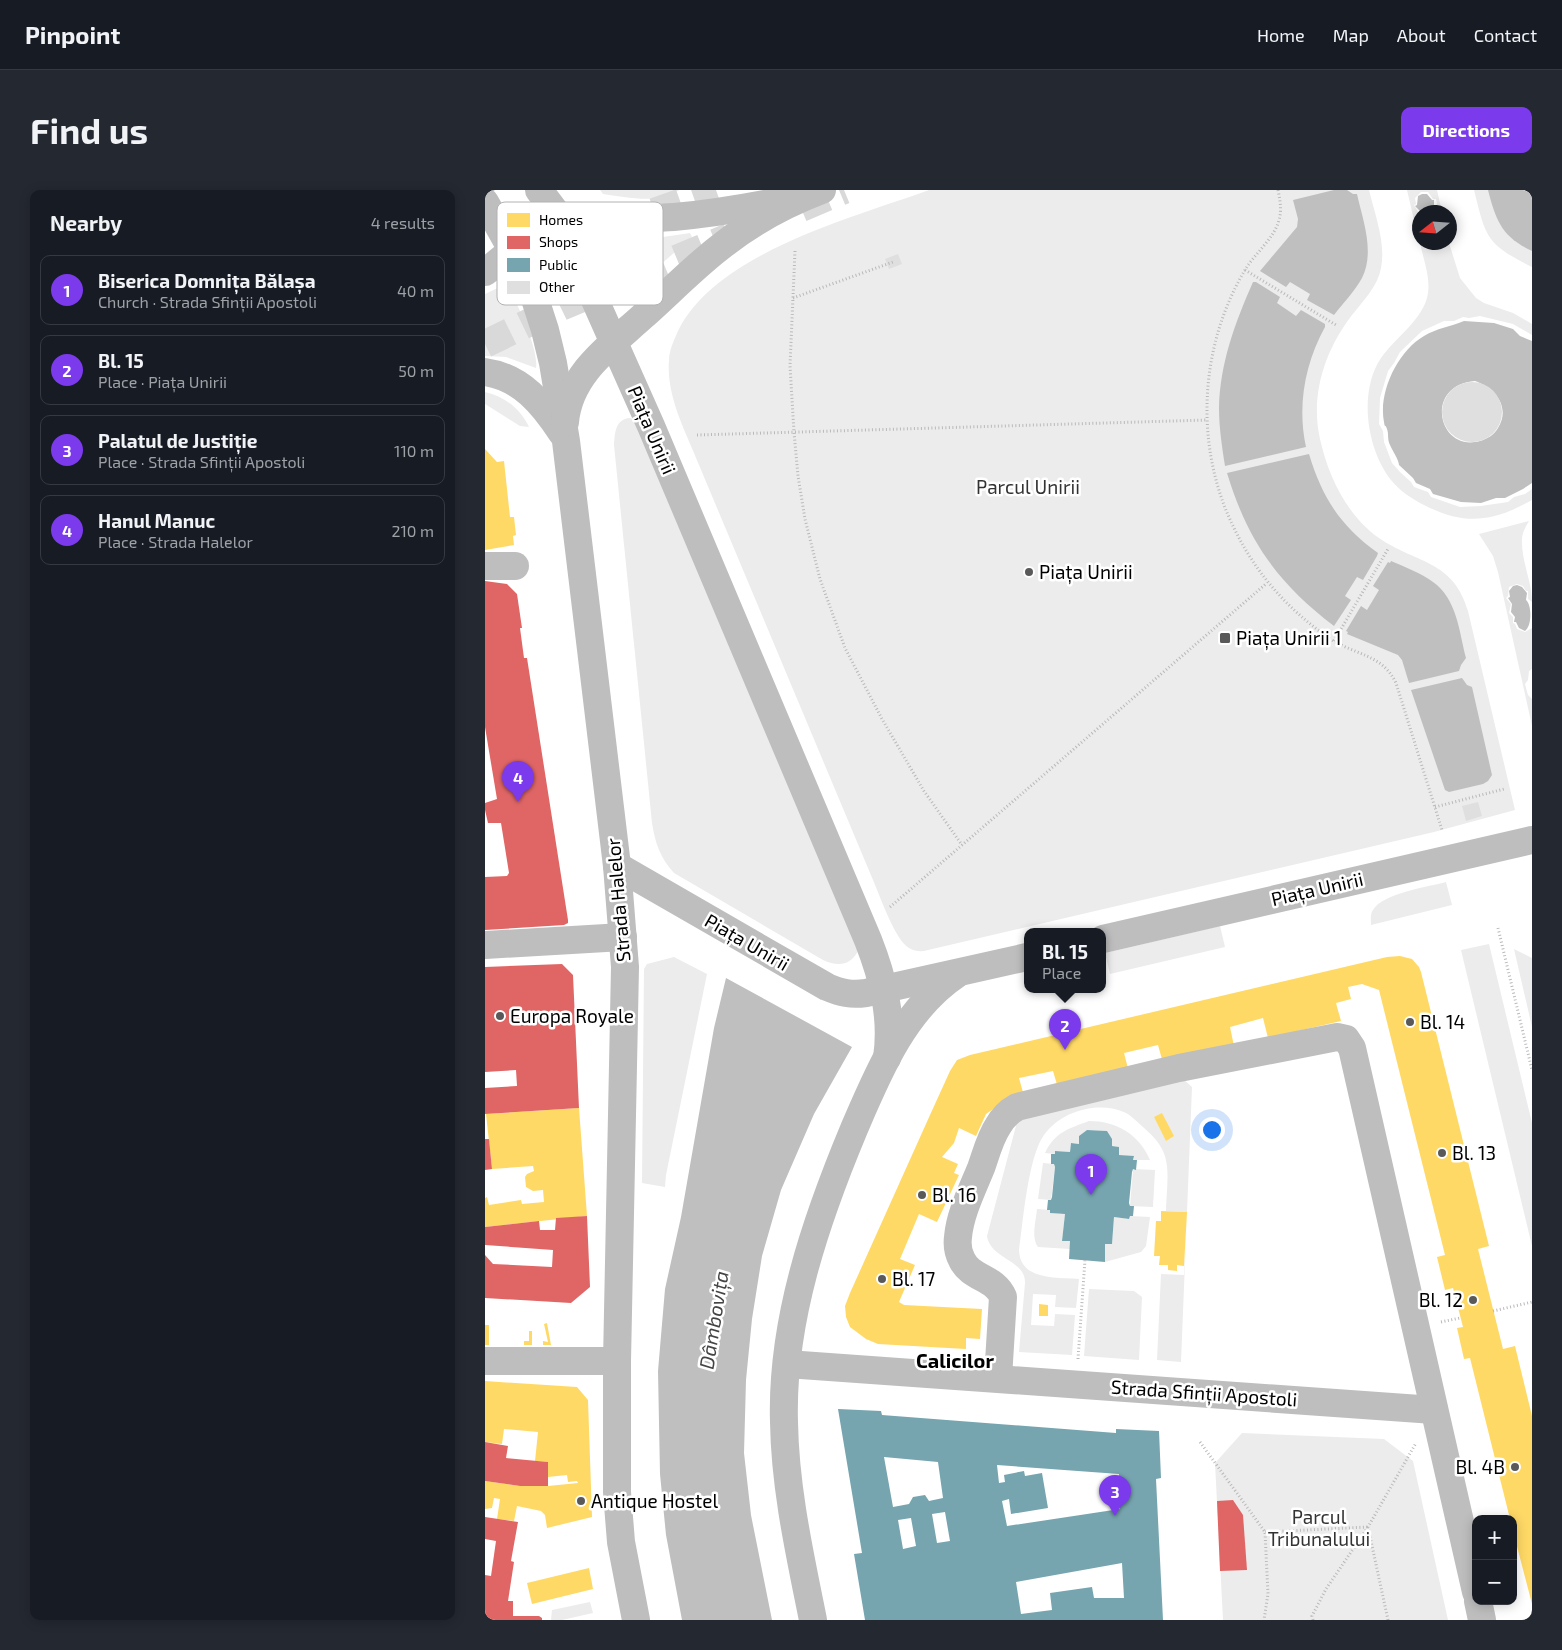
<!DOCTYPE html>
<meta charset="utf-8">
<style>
:root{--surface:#171b24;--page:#242831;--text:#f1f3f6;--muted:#9ea1a6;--line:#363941;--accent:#7c3aed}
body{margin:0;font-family:"Exo 2",sans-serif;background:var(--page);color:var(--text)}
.controls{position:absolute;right:15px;bottom:15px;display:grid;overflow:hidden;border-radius:10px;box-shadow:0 2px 12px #0003}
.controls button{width:45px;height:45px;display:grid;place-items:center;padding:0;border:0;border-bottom:1px solid var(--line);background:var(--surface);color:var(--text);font:25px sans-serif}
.compass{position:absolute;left:927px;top:15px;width:45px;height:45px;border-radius:50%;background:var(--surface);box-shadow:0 2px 12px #0003;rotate:253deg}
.you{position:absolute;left:726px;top:939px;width:18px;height:18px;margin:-12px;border:4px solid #fff;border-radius:50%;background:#1a73e8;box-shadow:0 0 0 8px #1a73e833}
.badge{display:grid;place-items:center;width:32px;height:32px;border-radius:50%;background:var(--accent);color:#fff;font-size:16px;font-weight:700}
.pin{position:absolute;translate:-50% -41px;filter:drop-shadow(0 1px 2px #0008)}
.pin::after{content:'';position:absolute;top:26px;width:18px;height:15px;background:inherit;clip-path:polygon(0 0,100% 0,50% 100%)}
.popup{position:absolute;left:539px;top:738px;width:82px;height:65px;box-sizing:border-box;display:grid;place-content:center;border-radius:10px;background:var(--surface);filter:drop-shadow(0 1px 4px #0005);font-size:16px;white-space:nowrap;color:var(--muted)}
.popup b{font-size:19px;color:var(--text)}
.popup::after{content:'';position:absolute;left:50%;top:100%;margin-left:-10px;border:10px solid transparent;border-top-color:var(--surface)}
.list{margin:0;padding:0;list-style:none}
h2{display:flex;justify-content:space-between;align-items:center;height:65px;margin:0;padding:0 20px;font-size:21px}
h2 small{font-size:16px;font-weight:400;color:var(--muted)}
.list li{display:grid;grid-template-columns:32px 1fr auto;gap:15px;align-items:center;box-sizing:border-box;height:70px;margin:0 10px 10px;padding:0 10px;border:1px solid var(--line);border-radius:10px}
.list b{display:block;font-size:19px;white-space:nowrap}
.list p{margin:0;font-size:16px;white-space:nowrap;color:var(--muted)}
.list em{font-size:16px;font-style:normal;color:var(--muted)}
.map{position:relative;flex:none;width:1047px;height:1430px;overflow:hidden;border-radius:10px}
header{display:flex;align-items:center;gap:30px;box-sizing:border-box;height:70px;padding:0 25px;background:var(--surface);border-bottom:1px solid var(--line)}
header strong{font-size:24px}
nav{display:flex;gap:28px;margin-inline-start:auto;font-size:18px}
.intro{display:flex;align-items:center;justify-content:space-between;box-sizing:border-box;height:120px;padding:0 30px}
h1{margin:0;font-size:35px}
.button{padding:12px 22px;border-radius:10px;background:var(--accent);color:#fff;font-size:18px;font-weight:700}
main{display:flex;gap:30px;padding:0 30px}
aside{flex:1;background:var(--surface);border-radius:10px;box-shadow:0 2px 12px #0003}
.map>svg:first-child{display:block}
.green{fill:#ececec}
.water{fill:#bfbfbf;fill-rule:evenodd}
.homes{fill:#ffd966}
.shops{fill:#e06666}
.public{fill:#76a5af;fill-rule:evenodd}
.building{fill:#dfdfdf}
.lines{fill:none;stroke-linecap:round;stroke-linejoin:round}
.major-tunnel{stroke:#d9d9d9;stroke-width:28;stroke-dasharray:28 14;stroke-linecap:butt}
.path{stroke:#b9b9b9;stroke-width:3;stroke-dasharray:1 2.5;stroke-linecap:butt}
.minor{stroke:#bebebe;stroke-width:28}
.major{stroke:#bebebe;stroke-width:28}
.poi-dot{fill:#595959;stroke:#fff;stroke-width:2}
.labels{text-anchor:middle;stroke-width:5;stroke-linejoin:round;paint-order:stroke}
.street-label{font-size:19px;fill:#000;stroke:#fff}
.park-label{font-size:19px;fill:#333;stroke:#fff}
.poi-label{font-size:19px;fill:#000;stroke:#fff;text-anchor:start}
.water-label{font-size:20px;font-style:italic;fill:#444;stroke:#fff}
.neighbourhood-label{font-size:20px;font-weight:bold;fill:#000;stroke:#fff}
.key{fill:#fff;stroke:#b2b2b2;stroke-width:1}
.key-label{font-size:14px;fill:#000}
</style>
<header>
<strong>Pinpoint</strong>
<nav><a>Home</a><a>Map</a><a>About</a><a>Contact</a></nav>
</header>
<div class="intro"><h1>Find us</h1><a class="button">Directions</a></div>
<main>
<aside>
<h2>Nearby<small>4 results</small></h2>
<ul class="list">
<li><span class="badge">1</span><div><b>Biserica Domnița Bălașa</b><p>Church · Strada Sfinții Apostoli</p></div><em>40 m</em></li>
<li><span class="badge">2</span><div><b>Bl. 15</b><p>Place · Piața Unirii</p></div><em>50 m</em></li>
<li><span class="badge">3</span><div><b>Palatul de Justiție</b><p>Place · Strada Sfinții Apostoli</p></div><em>110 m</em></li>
<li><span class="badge">4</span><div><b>Hanul Manuc</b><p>Place · Strada Halelor</p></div><em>210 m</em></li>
</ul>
</aside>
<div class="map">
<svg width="1047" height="1430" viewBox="0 0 1047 1430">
<rect width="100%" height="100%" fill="#fff"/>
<g class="green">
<path d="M115 0H194C176 15 140 7 118 4Z"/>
<path d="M444 0H884C890 25 901 53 896 78 893 96 878 111 867 125 840 160 825 205 835 249 844 289 864 330 900 352 937 374 969 373 983 421L1030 620 949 642 443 760C437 762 431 762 424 758 410 750 395 706 388 690L214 275C201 242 181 207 184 170 184 161 189 150 193 141 231 63 367 28 444 0Z"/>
<polygon points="922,0 952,0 957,22 950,17 952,14 951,9 948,9 943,2 936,2 930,8 931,14 929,15 933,22 931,28 934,34 934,52"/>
<path d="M989 0H1047V77C1001 54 1001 48 989 0Z"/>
<polygon points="205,43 207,47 150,97 147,97 131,54"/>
<path d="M935 52 964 53 975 88 991 108 999 113 1028 123 1047 134V145L1028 134 995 126 984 128 978 127 969 131H959L937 141 915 162 909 173 903 181 895 208 894 234 898 241 899 252 907 273 915 282 926 292 929 297 943 302 946 307 975 317 996 316 1023 312 1029 307 1040 304 1047 299V310C1008 332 980 336 939 315 927 309 915 301 906 290 882 260 873 202 896 168 910 148 935 132 942 108 947 89 938 70 935 52Z"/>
<polygon points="116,53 138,110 133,113 129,112 108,61 110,55"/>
<path d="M17 96 23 97C33 114 54 161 51 178L21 167 0 166V104Z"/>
<path d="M0 202C20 207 35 218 44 237L35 236 0 214Z"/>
<path d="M144 228 149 229 374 759C366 776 353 777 338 770L189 683C175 668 170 652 167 633L129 255C130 243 130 230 144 228Z"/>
<path d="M1044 331C1041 336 1037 343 1037 349 1036 371 1047 391 1047 412L1043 409V401H1041L1038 396 1032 394 1024 397 1023 406 1021 408 1026 414 1024 423 1028 427V433L1030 434 1032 439 1040 442 1047 438V479L1044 481 1043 490 1040 494 1043 505 1047 509V536L1013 382 1008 366 994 344Z"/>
<path d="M961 692 967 715 886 735C886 730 885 724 888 720 898 703 943 697 961 692Z"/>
<polygon points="735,736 740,757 625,784 620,763"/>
<polygon points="1004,754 1047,933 1047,1056 976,760"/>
<polygon points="1029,759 1047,768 1047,837"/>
<polygon points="189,767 222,784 181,985 180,997 157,993 159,779 162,774"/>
<path d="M697 888 707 897 696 1172 672 1170 676 1084 699 1085 702 1022 681 1021C681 1002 686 978 678 961 674 952 666 944 658 937 653 933 647 926 641 923 614 910 576 921 559 945 543 967 538 1032 534 1060 535 1091 572 1087 594 1089L591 1118 570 1117 571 1105 548 1104 546 1135 569 1136 570 1124 590 1125 587 1165 534 1162 540 1093C541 1070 505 1069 502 1046L532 932 536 927Z"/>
<path d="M604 931C631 931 654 944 665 970H648L649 967 634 965V957L627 956 622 941 602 940 594 946V954L586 953 585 962 570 961V964L560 963C570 942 583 939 604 931Z"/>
<polygon points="558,973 569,974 570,977 566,1010 553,1009"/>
<polygon points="648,979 670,980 668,1017 645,1016"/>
<path d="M552 1019 565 1020V1023L580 1024 577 1051H585V1059L553 1057C546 1047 551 1031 552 1019Z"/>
<polygon points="645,1026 665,1027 661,1056 656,1062 620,1072 620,1054 627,1054 629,1027 644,1029"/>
<polygon points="604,1099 649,1101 657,1107 654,1170 599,1166"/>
<polygon points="757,1243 899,1249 928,1271 963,1430 738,1430 730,1273"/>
<polygon points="105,1412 108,1423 77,1430 66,1430 67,1420"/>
</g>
<g class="water">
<path d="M849 0H862L868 4H872C878 31 890 62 877 88 870 101 858 113 849 125L822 110 825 104 805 92 801 97 775 81 812 37 813 29 808 10Z"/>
<path d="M1003 0H1047V61C1017 47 1011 31 1003 0Z"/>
<polygon points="937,4 942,4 947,10 949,10 949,17 954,22 934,22 934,32 933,28 935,21 930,16 932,15 933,6"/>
<path d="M768 92H771L795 107 792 113 811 126 816 120 840 134V137C820 173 812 216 821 257L740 276C737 257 734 237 734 218 735 173 750 133 768 92Z"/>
<path d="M979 131 1009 133 1028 139 1035 146 1047 151V293L1038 299 1020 308H1011L996 313 976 312 948 304 945 299 931 293 928 288 914 275C914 270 907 260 905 255 902 249 904 244 902 239 900 233 900 239 899 232 893 202 913 161 939 146 952 138 965 137 979 131ZM990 191C1010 198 1026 217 1013 238 1009 245 1002 249 995 251 953 263 938 195 990 191Z"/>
<path d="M990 193C1037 207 1012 264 975 248 967 245 961 237 959 228 954 208 971 194 990 193Z"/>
<path d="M824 264C837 307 855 336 893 363L892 366 878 390 872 387 860 406 866 410 849 436C793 393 763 352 742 283Z"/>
<path d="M906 371C920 377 936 383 948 392 972 409 974 441 981 468L976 475 974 481 924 493 917 470 913 465 862 444 863 442 861 441 876 416 882 420 894 400 888 396 903 372 905 373Z"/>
<path d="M1032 395 1037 397 1042 403 1041 410C1047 415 1047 436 1040 441L1034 438 1031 432H1029L1030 427 1026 422 1027 414 1023 408 1025 407 1024 401 1028 396Z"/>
<polygon points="977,488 982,495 987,497 1007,585 1003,591 998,594 964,602 960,600 926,500"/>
<polygon points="241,788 367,857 329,924 296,1000 277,1066 267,1129 261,1190 259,1263 266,1325 287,1430 197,1430 181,1345 175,1284 173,1181 180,1099 196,1027 229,838"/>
</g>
<g class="homes">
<polygon points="0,259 12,272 19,271 25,327 29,327 31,345 28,346 29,355 0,360"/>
<polygon points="915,766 927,769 934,777 936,782 1004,1056 993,1059 1018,1159 1030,1156 1047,1226 1047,1414 1028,1341 1028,1329 1025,1329 985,1168 979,1169 972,1138 978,1137 968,1098 960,1100 952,1067 960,1065 894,800 877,794 863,797 866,809 851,813 856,831 783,848 778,828 745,837 749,856 678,873 673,855 639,863 644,882 573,898 568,881 534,888 539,906 520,911 501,924 491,946 474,938 469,953 457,967 473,974 469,983 474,985 452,1032 434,1024 415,1069 430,1075 414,1112 419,1115 497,1119 495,1149 481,1148 481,1159 393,1154 381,1149 365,1137 361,1127 360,1116 365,1103 445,925 465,881 472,870 485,865 902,767"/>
<polygon points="94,918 102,1026 0,1037 0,1008 2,1007 4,1015 36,1010 37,1014 59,1012 58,1000 48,1001 41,997 40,987 42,984 49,981 48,976 7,979 1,924"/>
<polygon points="677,923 689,946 681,951 669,927"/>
<polygon points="676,1021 702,1022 699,1076 692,1075 692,1081 683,1080 683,1075 674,1075 675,1066 669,1066 671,1031 676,1031"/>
<polygon points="554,1114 563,1115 563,1126 554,1126"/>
<polygon points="62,1133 66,1155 58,1155 58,1151 63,1152 59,1134"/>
<rect x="0" y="1135" width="4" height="20"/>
<polygon points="44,1141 47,1141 47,1155 39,1155 39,1151 44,1151"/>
<polygon points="0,1191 92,1197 103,1210 107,1327 62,1338 60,1325 56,1321 32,1316 29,1331 12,1329 15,1309 9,1308 7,1318 0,1319 0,1291 35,1296 63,1296 93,1293 92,1291 83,1292 82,1285 63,1287 63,1272 50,1271 53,1242 19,1239 17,1254 0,1252"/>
<polygon points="104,1378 108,1399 47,1414 42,1393"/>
</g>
<g class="shops">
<polygon points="0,391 22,394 32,404 37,438 35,438 39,468 42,468 83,730 83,733 79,735 0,740 0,687 22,686 24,683 16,633 3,633 0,620 0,613 12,609 0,537"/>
<polygon points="77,774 88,785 94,918 0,924 0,898 32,896 31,880 0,882 0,777"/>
<polygon points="0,949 4,949 7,979 0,980"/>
<polygon points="102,1026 105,1097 86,1113 0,1108 0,1065 8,1074 67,1077 68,1060 0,1055 0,1037 54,1031 55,1040 70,1040 71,1028"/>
<polygon points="0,1252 23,1256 21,1268 63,1272 63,1296 35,1296 0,1291"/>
<polygon points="748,1310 758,1325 762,1380 735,1381 732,1311"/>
<polygon points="0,1327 33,1332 26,1371 29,1372 23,1411 28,1411 28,1426 54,1426 57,1428 57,1430 0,1430 0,1385 6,1386 11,1351 0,1349"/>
</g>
<g class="public">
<polygon points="602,940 622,941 627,949 627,956 634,957 634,965 649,966 648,970 652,970 651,980 648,979 647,982 644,1013 645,1016 649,1016 648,1026 645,1026 644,1029 629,1027 627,1054 620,1054 620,1072 584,1069 585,1051 577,1051 580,1024 565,1023 565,1020 562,1020 563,1010 566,1010 567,1007 570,977 569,974 566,974 566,964 570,964 570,961 585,962 586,953 594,954 594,946"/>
<path d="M353 1219 396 1221 397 1225 631 1243V1239L674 1241 676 1288 671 1289 678 1430H380L369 1364 377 1363ZM399 1267 453 1272 458 1308 444 1311 440 1305 428 1307 424 1314 408 1317ZM512 1275 634 1284 635 1319 522 1336 517 1311 524 1309 526 1324 563 1318 557 1283 540 1286 539 1281 519 1285 520 1292 514 1293ZM460 1322 465 1351 452 1353 447 1324ZM426 1328 431 1356 418 1359 413 1330ZM637 1373 639 1408H609L607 1397 565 1403 567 1420 536 1424 531 1392Z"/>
</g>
<g class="building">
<polygon points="413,64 417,74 404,79 400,69"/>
<circle cx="987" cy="222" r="30"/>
<polygon points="993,612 997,626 981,631 977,616"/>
</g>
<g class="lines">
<g class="major-tunnel">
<polyline points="316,18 359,0"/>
<polyline points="12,81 110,43 231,0"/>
<polyline points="0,154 78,116 244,47"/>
</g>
<g class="path">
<path d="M793 0C795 10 797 20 794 30 789 49 770 63 760 80 714 157 709 257 749 338 771 384 804 421 847 450 871 465 898 465 911 493L957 640"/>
<polyline points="126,56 143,100"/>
<polyline points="310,61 305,176 309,242 313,286 320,329 335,389 360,458 397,529 439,601 477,655"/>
<polyline points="760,80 851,135"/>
<polyline points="308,108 408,72"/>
<polyline points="212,245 722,230"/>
<polyline points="849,451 903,359"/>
<polyline points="950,617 1019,599"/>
<polyline points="405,717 782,393"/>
<polyline points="1013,738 1047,880"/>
<polyline points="1008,1121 1047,1112"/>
<polyline points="956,1132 975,1128"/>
<polyline points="593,1169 600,1070"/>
<polyline points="715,1252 780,1342 783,1404 779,1430"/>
<polyline points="780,1342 883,1337"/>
<polyline points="828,1430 827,1426 841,1399 883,1337"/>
<polyline points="903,1430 883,1337 931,1253"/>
</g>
<g class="minor">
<polyline points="0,376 30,376"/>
<polyline points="0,755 138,747"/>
<polyline points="0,1171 132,1171"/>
<polyline points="302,1174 949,1220"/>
<path d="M513 1188 518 1107C510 1087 486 1089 477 1070 473 1063 472 1055 473 1047 475 1024 487 1000 496 978 501 964 505 948 513 936 518 927 523 922 532 917L694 878 852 847 861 849 867 858 991 1402"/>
<polyline points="993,1411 997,1430"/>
</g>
<g class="major">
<path d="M54 0 69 20 77 36 166 236 383 750C398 788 408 827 402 868"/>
<polyline points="0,12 27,60 50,109 60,140 68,173 81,251 132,676 140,777 132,1171 132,1302 136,1352 151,1430"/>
<path d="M0 82C17 70 31 55 49 46 93 26 143 30 189 27 224 24 260 18 295 11"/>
<path d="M0 182C36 187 58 214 77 243"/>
<path d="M80 232C84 184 125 156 157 127 183 104 207 79 234 58 265 33 300 14 337 0"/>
<path d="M132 676 342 797C356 803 366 805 381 803L542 767"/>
<polyline points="618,749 1047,650"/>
<path d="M328 1430C315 1365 300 1299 299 1232 296 1131 331 1030 369 939 393 883 419 819 472 784"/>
</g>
</g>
<g class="poi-dot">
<circle cx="544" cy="382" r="5"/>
<rect x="734" y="442" width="12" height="12" rx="2.5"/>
<circle cx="15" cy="826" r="5"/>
<circle cx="925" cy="832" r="5"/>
<circle cx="957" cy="963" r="5"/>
<circle cx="437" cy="1005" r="5"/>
<circle cx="397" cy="1089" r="5"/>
<circle cx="988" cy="1110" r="5"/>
<circle cx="1030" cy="1277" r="5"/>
<circle cx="96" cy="1311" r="5"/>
</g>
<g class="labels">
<g class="street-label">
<text transform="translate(167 240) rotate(67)" y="7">Piața Unirii</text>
<text transform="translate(832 699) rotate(-13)" y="7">Piața Unirii</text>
<text transform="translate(133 710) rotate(-95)" y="7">Strada Halelor</text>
<text transform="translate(262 752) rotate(30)" y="7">Piața Unirii</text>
<text transform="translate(719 1203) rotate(4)" y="7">Strada Sfinții Apostoli</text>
</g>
<g class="park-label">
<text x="543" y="304">Parcul Unirii</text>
<text x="834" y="1334">Parcul<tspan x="834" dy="22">Tribunalului</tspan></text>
</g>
<g class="poi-label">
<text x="554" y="389">Piața Unirii</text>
<text x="751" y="455">Piața Unirii 1</text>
<text x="25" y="833">Europa Royale</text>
<text x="935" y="839">Bl. 14</text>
<text x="967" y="970">Bl. 13</text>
<text x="447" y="1012">Bl. 16</text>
<text x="407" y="1096">Bl. 17</text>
<text x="978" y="1117" text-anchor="end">Bl. 12</text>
<text x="1020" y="1284" text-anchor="end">Bl. 4B</text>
<text x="106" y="1318">Antique Hostel</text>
</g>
<g class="water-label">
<text transform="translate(229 1130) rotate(-81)" y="7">Dâmbovița</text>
</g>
<g class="neighbourhood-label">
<text x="470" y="1178">Calicilor</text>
</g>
</g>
<rect x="12" y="12" width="166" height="103" rx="8" class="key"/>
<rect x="22" y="23" width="23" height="14" fill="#ffd966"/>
<rect x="22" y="46" width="23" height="13" fill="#e06666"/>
<rect x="22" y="68" width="23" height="14" fill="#76a5af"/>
<rect x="22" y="91" width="23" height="13" fill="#dfdfdf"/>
<g class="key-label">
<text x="54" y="35">Homes</text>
<text x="54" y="57">Shops</text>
<text x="54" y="80">Public</text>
<text x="54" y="102">Other</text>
</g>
</svg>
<div class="controls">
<button>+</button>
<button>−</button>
</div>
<svg class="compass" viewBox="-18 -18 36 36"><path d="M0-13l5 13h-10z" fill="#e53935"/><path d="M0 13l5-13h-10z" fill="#9ea1a6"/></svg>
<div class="you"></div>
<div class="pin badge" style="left:606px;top:1005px">1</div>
<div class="pin badge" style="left:580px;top:860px">2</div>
<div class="popup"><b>Bl. 15</b>Place</div>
<div class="pin badge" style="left:630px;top:1326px">3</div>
<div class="pin badge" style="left:33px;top:612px">4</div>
</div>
</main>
